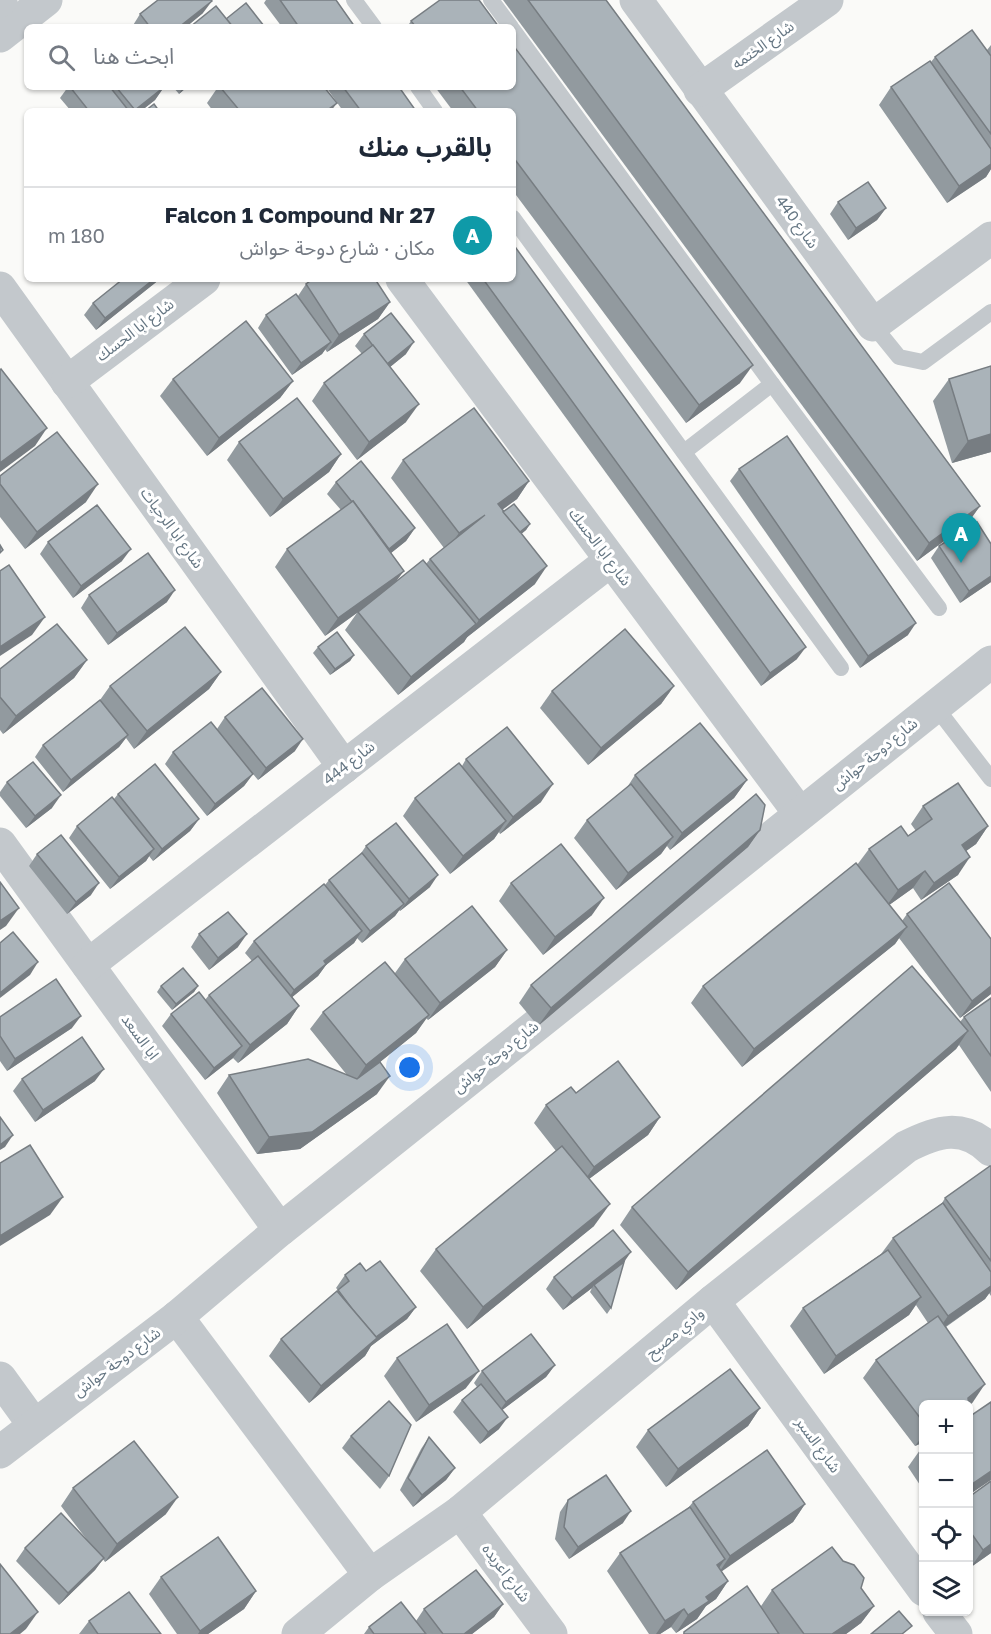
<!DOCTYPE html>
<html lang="ar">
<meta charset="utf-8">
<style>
:root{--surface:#fff;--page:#f2f2f3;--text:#1f2937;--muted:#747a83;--line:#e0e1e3;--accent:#0b8043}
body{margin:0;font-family:"Golos Text","Noto Sans Arabic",sans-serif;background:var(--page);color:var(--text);direction:rtl}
.controls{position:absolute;right:18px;bottom:18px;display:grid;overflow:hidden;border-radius:9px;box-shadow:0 2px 4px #0004}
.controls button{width:54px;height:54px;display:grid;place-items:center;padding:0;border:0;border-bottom:2px solid var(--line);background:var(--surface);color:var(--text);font:30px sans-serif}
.you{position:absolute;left:410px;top:1068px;width:21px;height:21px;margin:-15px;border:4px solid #fff;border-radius:50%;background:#1a73e8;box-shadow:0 0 0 9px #1a73e833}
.badge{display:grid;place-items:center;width:39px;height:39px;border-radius:50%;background:var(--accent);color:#fff;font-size:20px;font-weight:700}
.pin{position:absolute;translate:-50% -50px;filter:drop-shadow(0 2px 3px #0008)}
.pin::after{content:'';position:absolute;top:32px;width:21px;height:18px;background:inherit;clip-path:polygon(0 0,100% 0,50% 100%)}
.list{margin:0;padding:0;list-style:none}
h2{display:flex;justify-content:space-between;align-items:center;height:78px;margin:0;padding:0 24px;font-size:26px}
h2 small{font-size:20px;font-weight:400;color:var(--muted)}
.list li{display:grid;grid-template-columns:39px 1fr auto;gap:18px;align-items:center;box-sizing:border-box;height:96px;padding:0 24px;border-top:2px solid var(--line)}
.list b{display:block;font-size:22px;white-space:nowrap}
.list p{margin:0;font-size:20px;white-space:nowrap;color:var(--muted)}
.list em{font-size:20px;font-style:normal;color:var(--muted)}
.icon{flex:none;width:33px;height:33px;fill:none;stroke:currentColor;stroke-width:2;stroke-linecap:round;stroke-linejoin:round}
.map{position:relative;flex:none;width:991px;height:1634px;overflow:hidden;direction:ltr}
.search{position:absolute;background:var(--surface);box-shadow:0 2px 4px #0004;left:24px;top:24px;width:492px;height:66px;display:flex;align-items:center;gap:15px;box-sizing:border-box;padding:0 21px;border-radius:9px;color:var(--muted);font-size:22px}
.panel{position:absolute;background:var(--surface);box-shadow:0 2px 4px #0004;left:24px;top:108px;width:492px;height:174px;border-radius:9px;direction:rtl}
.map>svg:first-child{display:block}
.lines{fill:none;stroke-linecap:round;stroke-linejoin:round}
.service{stroke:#c3c8cc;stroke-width:16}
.minor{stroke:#c3c8cc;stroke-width:33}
.tertiary{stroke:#c3c8cc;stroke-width:33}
.wall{fill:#929a9f}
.shaded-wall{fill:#777d82}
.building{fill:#aab3b9;stroke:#777d82;stroke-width:1.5}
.labels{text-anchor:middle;stroke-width:6;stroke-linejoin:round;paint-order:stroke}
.street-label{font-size:15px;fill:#657683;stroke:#fff}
</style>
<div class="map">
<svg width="991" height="1634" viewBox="0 0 991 1634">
<rect width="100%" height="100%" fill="#fafaf8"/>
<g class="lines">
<g class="service">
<polyline points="354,0 374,27"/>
<polyline points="491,0 511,27"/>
<polyline points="513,30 772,384 939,608"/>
<polyline points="418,87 435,111"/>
<polyline points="513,218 841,668"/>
<polyline points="873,325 899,357 923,362 991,312"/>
<polyline points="684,452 772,384"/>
<polyline points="935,706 991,779"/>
</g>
<g class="minor">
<polyline points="636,0 873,325 991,238"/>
<polyline points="0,36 46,0"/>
<polyline points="700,90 827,0"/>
<polyline points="402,279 800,814"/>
<polyline points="0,288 344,767"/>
<polyline points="67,382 204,279"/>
<polyline points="0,844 280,1230"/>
<polyline points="88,965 610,561"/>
<polyline points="713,1301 924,1590"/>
<polyline points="177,1317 370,1575"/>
<polyline points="0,1378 34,1425"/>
<polyline points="0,1452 177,1317 280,1230 991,662"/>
<polyline points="460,1512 551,1634"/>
<polyline points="939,1612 956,1634"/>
<path d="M298 1634 370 1575 460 1512 713 1301 906 1147C937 1131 963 1123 991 1150"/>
</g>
<polyline class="tertiary" points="0,1 1,0"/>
</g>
<g class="wall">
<polygon points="266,0 336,0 355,27 282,27 264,3"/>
<polygon points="503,0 606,0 980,506 967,524 917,561"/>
<polygon points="203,13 186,27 132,27 140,14"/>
<polygon points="411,21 499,27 407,27"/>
<polygon points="991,45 991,169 986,177 947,203 879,105 891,87 931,62 935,57 987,50"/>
<polygon points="68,87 164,87 155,100 141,111 71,111 60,98"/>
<polygon points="173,87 187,87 179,94"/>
<polygon points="218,87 324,87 331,111 213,111 207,103"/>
<polygon points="326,87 399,87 416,111 343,111"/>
<polygon points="435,87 513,87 740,383 686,423 513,191 513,111 453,111"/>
<polygon points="838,202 886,208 877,220 848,240 830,214"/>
<polygon points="160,279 96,330 84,315 93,303"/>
<polygon points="465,279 513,279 797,659 761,686"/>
<polygon points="306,284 390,302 378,319 327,352 325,349 322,354 292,375 258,328 266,315 298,296"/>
<polygon points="364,334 406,354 390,367 406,422 357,460 312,401 324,383 362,354 355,346"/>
<polygon points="991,366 991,452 952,463 933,401 949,379"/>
<polygon points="173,379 293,381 280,398 207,456 160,396"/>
<polygon points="239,442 341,454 329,472 270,517 227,460"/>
<polygon points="403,460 529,481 517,499 502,510 503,512 530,524 526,530 521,534 535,584 466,638 464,642 398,695 345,630 357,613 325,636 275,567 287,549 341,510 327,494 336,482 415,528 406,541 391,553 397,581 426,564 430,559 444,548 391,478"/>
<polygon points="739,469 908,635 860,668 730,481"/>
<polygon points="0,476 86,502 25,549 0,517"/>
<polygon points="48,542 122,561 73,598 40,554"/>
<polygon points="939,546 991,582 960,603 931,558"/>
<polygon points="89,595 167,602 108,645 81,608"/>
<polygon points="318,647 354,655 350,661 330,675 313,653"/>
<polygon points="87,660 74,678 3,734 0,730 0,669"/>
<polygon points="221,672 209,689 134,749 126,738 119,747 63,792 35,757 43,745 100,700 110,686"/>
<polygon points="674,686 661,704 588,765 540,708 552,691"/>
<polygon points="225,717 295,751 258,780 253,774 244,786 207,816 165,764 173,752 217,729"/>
<polygon points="466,759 541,802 500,834 499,832 494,839 450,874 403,816 415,798 462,766"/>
<polygon points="635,775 747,780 734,798 670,850 667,846 661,854 616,890 574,838 587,820 626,789"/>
<polygon points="7,782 52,808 26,828 0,796 0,792"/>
<polygon points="118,794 199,819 190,831 153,861 149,856 146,861 110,889 69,838 77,826 114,799"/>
<polygon points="923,806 988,826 976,844 966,851 958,875 921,900 913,888 889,905 902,921 907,914 991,939 991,994 960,1018 899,938 895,944 742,1067 691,1003 703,986 857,865 869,849 908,836 916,831 911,824"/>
<polygon points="760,830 748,847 538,1026 519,1003 531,985"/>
<polygon points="366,846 430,887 400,911 399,910 395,916 362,943 357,938 354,943 326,965 318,976 292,997 299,1006 287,1024 238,1063 233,1058 205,1080 162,1026 171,1014 205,1000 209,995 252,961 245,953 254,941 325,885 329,880 359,856"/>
<polygon points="37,854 91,895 67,914 29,866"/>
<polygon points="511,883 592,915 543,955 499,901"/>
<polygon points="199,934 238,947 209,970 191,947"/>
<polygon points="507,950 495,967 428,1020 426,1018 416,1033 380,1062 377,1094 300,1149 257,1154 217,1093 229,1075 347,1075 310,1029 323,1012 395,973 405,959"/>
<polygon points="161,986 198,986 194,992 172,1010 157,992"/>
<polygon points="991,998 991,1092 959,1045 956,1049 676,1290 620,1225 632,1207 960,1022 964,1017"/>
<polygon points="0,1017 72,1028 7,1071 0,1061"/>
<polygon points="22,1079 95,1081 35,1122 13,1091"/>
<polygon points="576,1093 660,1117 648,1135 589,1179 594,1226 467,1329 420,1271 436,1249 556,1151 534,1123 546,1105"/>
<polygon points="991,1166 991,1296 989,1293 985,1299 946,1327 973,1402 969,1405 924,1404 924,1442 915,1446 863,1378 876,1360 928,1323 916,1305 909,1315 824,1374 790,1326 803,1308 881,1254 893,1238 942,1203 945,1198"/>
<polygon points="623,1263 611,1308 607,1314 590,1292 592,1288 563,1310 546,1289 554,1277"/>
<polygon points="366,1271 416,1307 407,1319 371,1346 365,1356 309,1403 269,1356 281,1339 336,1292 338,1290 336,1288 345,1275"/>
<polygon points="397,1358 466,1388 416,1422 384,1376"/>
<polygon points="555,1365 546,1377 502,1410 499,1429 480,1444 453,1412 462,1400 477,1387 474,1383 482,1371"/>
<polygon points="760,1408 748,1426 666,1487 636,1447 648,1430"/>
<polygon points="351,1436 389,1476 380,1489 342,1448"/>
<polygon points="429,1437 455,1468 446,1480 413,1507 400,1490 421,1449"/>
<polygon points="924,1447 924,1491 908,1467 920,1450"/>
<polygon points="991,1481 991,1553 971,1567 969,1564 969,1497"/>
<polygon points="73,1488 166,1514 105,1562 103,1559 95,1570 59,1605 16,1561 25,1548 91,1545 61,1506"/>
<polygon points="568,1500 623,1523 569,1559 555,1539 560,1512"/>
<polygon points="693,1502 805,1504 793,1522 721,1571 728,1581 716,1599 706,1606 697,1619 676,1633 671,1627 660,1634 649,1634 607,1571 620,1553 688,1508"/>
<polygon points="161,1577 256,1591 244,1609 208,1634 177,1634 149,1594"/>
<polygon points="861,1588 874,1606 861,1623 846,1634 683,1634 684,1632 761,1606 772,1590"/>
<polygon points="503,1604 494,1617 472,1634 364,1634 369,1627 416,1621 424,1609"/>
<polygon points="89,1621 161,1634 79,1634"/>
</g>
<g class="shaded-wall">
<polygon points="212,1 203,13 186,27 179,27"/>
<polygon points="164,87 155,100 141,111 134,111"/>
<polygon points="183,87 187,87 179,94"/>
<polygon points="337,103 331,111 326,111"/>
<polygon points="991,164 991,169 986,177 947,203 959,186"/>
<polygon points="886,208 877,220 848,240 856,228"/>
<polygon points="154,279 160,279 96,330 105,318"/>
<polygon points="390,302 378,319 327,352 339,335"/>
<polygon points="331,342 322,354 292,375 301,363"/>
<polygon points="414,342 406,354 379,376 387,364"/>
<polygon points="753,365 740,383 686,423 699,405"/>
<polygon points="293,381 280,398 207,456 219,438"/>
<polygon points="419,404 406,422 357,460 369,442"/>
<polygon points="47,428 35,446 0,472 0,463"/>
<polygon points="991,434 991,452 952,463 968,441"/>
<polygon points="341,454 329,472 270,517 283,499"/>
<polygon points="529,481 517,499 485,522 498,504"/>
<polygon points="98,484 86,502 25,549 37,532"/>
<polygon points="980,506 967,524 917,561 929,543"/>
<polygon points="485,515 446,551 459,533"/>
<polygon points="530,524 526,530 507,546 511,539"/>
<polygon points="415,528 406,541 381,561 389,549"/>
<polygon points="131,549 122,561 73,598 81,586"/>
<polygon points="547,566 535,584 466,638 479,620"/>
<polygon points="404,571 391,588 325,636 338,618"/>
<polygon points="991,576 991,582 960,603 969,591"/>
<polygon points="175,590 167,602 108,645 117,633"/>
<polygon points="45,617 32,635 0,656 0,647"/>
<polygon points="916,623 908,635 860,668 868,656"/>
<polygon points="476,624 464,642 398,695 411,677"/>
<polygon points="806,647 797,659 761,686 770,673"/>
<polygon points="354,655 350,661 330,675 335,669"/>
<polygon points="87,660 74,678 3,734 16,716"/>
<polygon points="221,672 209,689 134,749 147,731"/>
<polygon points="674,686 661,704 588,765 601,748"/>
<polygon points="128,735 119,747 63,792 71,780"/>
<polygon points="303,739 295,751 258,780 266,768"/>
<polygon points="253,774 244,786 207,816 215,804"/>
<polygon points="747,780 734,798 670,850 682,833"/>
<polygon points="553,784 541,802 500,834 513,817"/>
<polygon points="61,795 52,808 26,828 35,816"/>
<polygon points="199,819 190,831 153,861 162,849"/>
<polygon points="506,821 494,839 450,874 463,856"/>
<polygon points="988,826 976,844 949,863 962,845"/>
<polygon points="760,830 748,847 538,1026 551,1008"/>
<polygon points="673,837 661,854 616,890 628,873"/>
<polygon points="154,849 146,861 110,889 119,877"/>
<polygon points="970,857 958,875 921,900 934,883"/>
<polygon points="925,871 913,888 885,908 898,890"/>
<polygon points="438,875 430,887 400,911 409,899"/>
<polygon points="99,883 91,895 67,914 76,902"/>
<polygon points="604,898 592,915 543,955 555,937"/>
<polygon points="404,904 395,916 362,943 370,931"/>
<polygon points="19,908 6,926 0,930 0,921"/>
<polygon points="907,927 895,944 742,1067 754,1049"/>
<polygon points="362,931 354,943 326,965 318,976 285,1003 294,990 324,961"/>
<polygon points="247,934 238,947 209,970 218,958"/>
<polygon points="507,950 495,967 428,1020 440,1003"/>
<polygon points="38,962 30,975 0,998 0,993"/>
<polygon points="198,986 194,992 172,1010 176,1004"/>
<polygon points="991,986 991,994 960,1018 972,1001"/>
<polygon points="299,1006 287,1024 238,1063 250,1045"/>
<polygon points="429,1015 416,1033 354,1083 366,1065"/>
<polygon points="81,1016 72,1028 7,1071 15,1059"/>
<polygon points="968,1031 956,1049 676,1290 688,1272"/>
<polygon points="242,1046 233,1058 205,1080 214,1068"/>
<polygon points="104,1069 95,1081 35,1122 43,1110"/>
<polygon points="390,1076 377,1094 300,1149 257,1154 269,1137"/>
<polygon points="660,1117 648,1135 581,1185 594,1167"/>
<polygon points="13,1135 5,1147 0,1150 0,1145"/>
<polygon points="63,1197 50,1215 0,1246 0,1236"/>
<polygon points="610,1204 594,1226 467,1329 483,1307"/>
<polygon points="631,1252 622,1265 594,1285 592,1288 563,1310 572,1298"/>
<polygon points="991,1286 991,1291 985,1299 936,1333 948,1316"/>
<polygon points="921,1297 909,1315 824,1374 836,1356"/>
<polygon points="416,1307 407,1319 371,1346 365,1356 309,1403 321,1386 374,1338"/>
<polygon points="555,1365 546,1377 497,1414 506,1402"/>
<polygon points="479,1371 466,1388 416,1422 429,1405"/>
<polygon points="985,1384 973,1402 969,1406 968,1398"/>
<polygon points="760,1408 748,1426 666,1487 678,1469"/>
<polygon points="508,1417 499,1429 480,1444 488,1432"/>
<polygon points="924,1434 924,1442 915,1446"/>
<polygon points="455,1468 446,1480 413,1507 422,1495"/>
<polygon points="991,1471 991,1480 969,1495 969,1486"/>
<polygon points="178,1497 166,1514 105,1562 117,1544"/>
<polygon points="805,1504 793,1522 718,1574 730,1556"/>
<polygon points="631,1511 623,1523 569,1559 578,1547"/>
<polygon points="991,1544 991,1553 971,1567 983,1550"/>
<polygon points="104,1558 95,1570 59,1605 68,1593"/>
<polygon points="725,1559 713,1577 717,1565"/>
<polygon points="728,1581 716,1599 706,1606 697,1619 676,1633 688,1615 706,1597"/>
<polygon points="256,1591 244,1609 208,1634 198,1634 200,1631"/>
<polygon points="503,1604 494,1617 472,1634 464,1634"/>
<polygon points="874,1606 861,1623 846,1634 832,1634"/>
<polygon points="684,1609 671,1627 660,1634 656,1634 665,1621"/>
<polygon points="38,1612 26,1629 20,1634 10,1634"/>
</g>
<g class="building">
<polygon points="158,0 211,0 212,1 179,27 150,27 140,14"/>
<polygon points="280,0 336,0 355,27 299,27"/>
<polygon points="440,0 479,0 499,27 416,27 411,21"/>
<polygon points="528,0 606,0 980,506 929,543"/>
<polygon points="246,3 264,26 263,27 233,27 226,19"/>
<polygon points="216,6 233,27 190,27"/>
<polygon points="972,30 991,56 991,134 935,57"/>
<polygon points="513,45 753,365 699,405 513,157 513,111 478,111 460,87 513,87"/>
<polygon points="930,61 991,149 991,164 959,186 891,87"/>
<polygon points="70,87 110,87 129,111 89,111"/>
<polygon points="116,87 164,87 135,110"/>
<polygon points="220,87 324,87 337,103 326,111 240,111"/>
<polygon points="343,87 399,87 416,111 361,111"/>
<polygon points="154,104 159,111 145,111"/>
<polygon points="868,182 886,208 856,228 838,202"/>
<polygon points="513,244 806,647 770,673 483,279 513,279"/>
<polygon points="123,279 154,279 105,318 93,303"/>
<polygon points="313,279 375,279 390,302 339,335 306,284"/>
<polygon points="296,294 331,342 301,363 266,315"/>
<polygon points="391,313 414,342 387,364 364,334"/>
<polygon points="246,321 293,381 219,438 173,379"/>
<polygon points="373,345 419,404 369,442 324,383"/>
<polygon points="991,366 991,434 968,441 949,379"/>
<polygon points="1,369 47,428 0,463 0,370"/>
<polygon points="297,398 341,454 283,499 239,442"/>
<polygon points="474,408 529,481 498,504 547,566 479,620 430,559 485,515 459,533 403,460"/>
<polygon points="57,432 98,484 37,532 0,484 0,476"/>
<polygon points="787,436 916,623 868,656 739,469"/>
<polygon points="361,461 415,528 389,549 353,501 352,502 336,482"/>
<polygon points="353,501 404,571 338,618 287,549"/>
<polygon points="514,504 530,524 520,532 503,512"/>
<polygon points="97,505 131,549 81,586 48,542"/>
<polygon points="977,522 991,544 991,576 969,591 939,546"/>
<polygon points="0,545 3,550 0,553"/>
<polygon points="148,553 175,590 117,633 89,595"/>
<polygon points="423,560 476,624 411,677 358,612"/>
<polygon points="9,565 45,617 0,647 0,571"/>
<polygon points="57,624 87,660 16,716 0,697 0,669"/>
<polygon points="185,627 221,672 147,731 110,686"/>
<polygon points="625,629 674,686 601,748 552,691"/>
<polygon points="337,632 354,655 335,669 318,647"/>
<polygon points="262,688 303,739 266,768 225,717"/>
<polygon points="100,700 128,735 71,780 43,745"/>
<polygon points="211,722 253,774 215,804 173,752"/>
<polygon points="700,723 747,780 682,833 635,775"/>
<polygon points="507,727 553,784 513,817 466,759"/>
<polygon points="33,762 61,795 35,816 7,782"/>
<polygon points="459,763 506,821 463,856 415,798"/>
<polygon points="155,764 199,819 162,849 118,794"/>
<polygon points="958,783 988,826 962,845 970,857 934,883 925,871 898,890 869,849 901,826 908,836 932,819 923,806"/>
<polygon points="631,784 673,837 628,873 587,820"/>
<polygon points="756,794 765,805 760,830 551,1008 531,985"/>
<polygon points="112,797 154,849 119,877 77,826"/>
<polygon points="396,823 438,875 409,899 366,846"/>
<polygon points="61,835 99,883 76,902 37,854"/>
<polygon points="561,844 604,898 555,937 511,883"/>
<polygon points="362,853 404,904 370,931 329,880"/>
<polygon points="856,863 907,927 754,1049 703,986"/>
<polygon points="0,882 19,908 0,921"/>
<polygon points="949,883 991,939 991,986 972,1001 907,914"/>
<polygon points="324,884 362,931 324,961 326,964 294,990 254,941"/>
<polygon points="472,906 507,950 440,1003 405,959"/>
<polygon points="228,912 247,934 218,958 199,934"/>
<polygon points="13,932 38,962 0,993 0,943"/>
<polygon points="258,956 299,1006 250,1045 209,995"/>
<polygon points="385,962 429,1015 366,1065 323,1012"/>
<polygon points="912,966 968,1031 688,1272 632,1207"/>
<polygon points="183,968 198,986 176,1004 161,986"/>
<polygon points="56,979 81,1016 15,1059 0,1036 0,1017"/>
<polygon points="199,992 242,1046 214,1068 171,1014"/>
<polygon points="991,998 991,1056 964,1017"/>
<polygon points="82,1037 104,1069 43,1110 22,1079"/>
<polygon points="308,1059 357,1079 380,1062 390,1076 312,1132 269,1137 229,1075"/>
<polygon points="618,1061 660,1117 594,1167 546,1105 571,1087 576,1093"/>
<polygon points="0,1117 13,1135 0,1145"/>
<polygon points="30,1145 63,1197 0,1236 0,1163"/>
<polygon points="562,1146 610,1204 483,1307 436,1249"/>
<polygon points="990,1166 991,1166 991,1261 945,1198"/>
<polygon points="943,1203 991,1272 991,1286 948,1316 893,1238"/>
<polygon points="613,1230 631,1252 572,1298 554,1277"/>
<polygon points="888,1250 921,1297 836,1356 803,1308"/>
<polygon points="380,1261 416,1307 376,1337 353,1310 338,1290 349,1281 345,1275 360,1263 366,1271"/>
<polygon points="624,1262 611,1308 594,1285"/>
<polygon points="337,1291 377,1338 321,1386 281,1339"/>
<polygon points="938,1316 985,1384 968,1398 969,1407 969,1408 969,1404 924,1404 924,1423 876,1360"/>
<polygon points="447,1324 479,1371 429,1405 397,1358"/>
<polygon points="531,1334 555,1365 506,1402 482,1371"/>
<polygon points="730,1369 760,1408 678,1469 648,1430"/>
<polygon points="481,1384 508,1417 488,1432 462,1400"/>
<polygon points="389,1401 411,1425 389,1476 351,1436"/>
<polygon points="991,1402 991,1471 969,1486 969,1417"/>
<polygon points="429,1437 455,1468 422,1495 408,1478"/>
<polygon points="134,1441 178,1497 117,1544 73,1488"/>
<polygon points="924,1447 924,1455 920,1450"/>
<polygon points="767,1450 805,1504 730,1556 693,1502"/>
<polygon points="606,1475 631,1511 578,1547 564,1527 568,1500"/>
<polygon points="991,1481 991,1544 983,1550 969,1530 969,1497"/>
<polygon points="690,1507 725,1559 717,1565 728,1581 706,1597 709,1601 688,1615 684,1609 665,1621 620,1553"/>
<polygon points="61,1513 104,1558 68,1593 25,1548"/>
<polygon points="218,1537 256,1591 200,1631 161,1577"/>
<polygon points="832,1547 843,1561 854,1565 864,1578 861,1588 874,1606 832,1634 804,1634 772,1590"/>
<polygon points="0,1564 38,1612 10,1634 0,1634"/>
<polygon points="476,1570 503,1604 464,1634 443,1634 424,1609"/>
<polygon points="747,1586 779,1634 684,1634 684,1632"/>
<polygon points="129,1592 161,1634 98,1634 89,1621"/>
<polygon points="401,1602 426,1634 374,1634 369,1627"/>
<polygon points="899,1611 912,1626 902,1634 871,1634"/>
</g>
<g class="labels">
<g class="street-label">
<text transform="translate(763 45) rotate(-35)" y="5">شارع الختمه</text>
<text transform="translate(797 222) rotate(54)" y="5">شارع 440</text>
<text transform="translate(135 330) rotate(-37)" y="5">شارع ابا الحسك</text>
<text transform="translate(172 528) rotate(54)" y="5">شارع ابا الرحيات</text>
<text transform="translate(600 547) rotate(53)" y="5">شارع ابا الحسك</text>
<text transform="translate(875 754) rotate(-39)" y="5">شارع دوحة حواش</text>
<text transform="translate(349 763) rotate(-38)" y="5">شارع 444</text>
<text transform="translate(140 1037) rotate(54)" y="5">ابا السعد</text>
<text transform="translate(496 1057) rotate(-39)" y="5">شارع دوحة حواش</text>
<text transform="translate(675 1333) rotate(-40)" y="5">وادي مصبح</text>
<text transform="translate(117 1362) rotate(-37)" y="5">شارع دوحة حواش</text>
<text transform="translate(818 1445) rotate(54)" y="5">شارع السبر</text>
<text transform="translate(506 1573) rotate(53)" y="5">شارع اعريده</text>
</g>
</g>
</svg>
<div class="controls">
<button>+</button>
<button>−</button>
<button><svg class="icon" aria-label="locate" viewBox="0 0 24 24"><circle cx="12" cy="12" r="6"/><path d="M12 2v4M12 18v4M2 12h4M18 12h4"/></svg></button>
<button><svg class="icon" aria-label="layers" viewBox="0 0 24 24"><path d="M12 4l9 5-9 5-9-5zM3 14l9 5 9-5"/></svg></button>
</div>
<div class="you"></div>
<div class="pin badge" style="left:961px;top:563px;background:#0f9aa8">A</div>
<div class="search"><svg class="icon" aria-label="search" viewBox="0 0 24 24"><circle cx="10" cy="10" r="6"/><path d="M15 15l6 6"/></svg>ابحث هنا</div>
<section class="panel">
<h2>بالقرب منك<small></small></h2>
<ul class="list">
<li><span class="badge" style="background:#0f9aa8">A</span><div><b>Falcon 1 Compound Nr 27</b><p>مكان · شارع دوحة حواش</p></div><em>180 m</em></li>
</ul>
</section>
</div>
